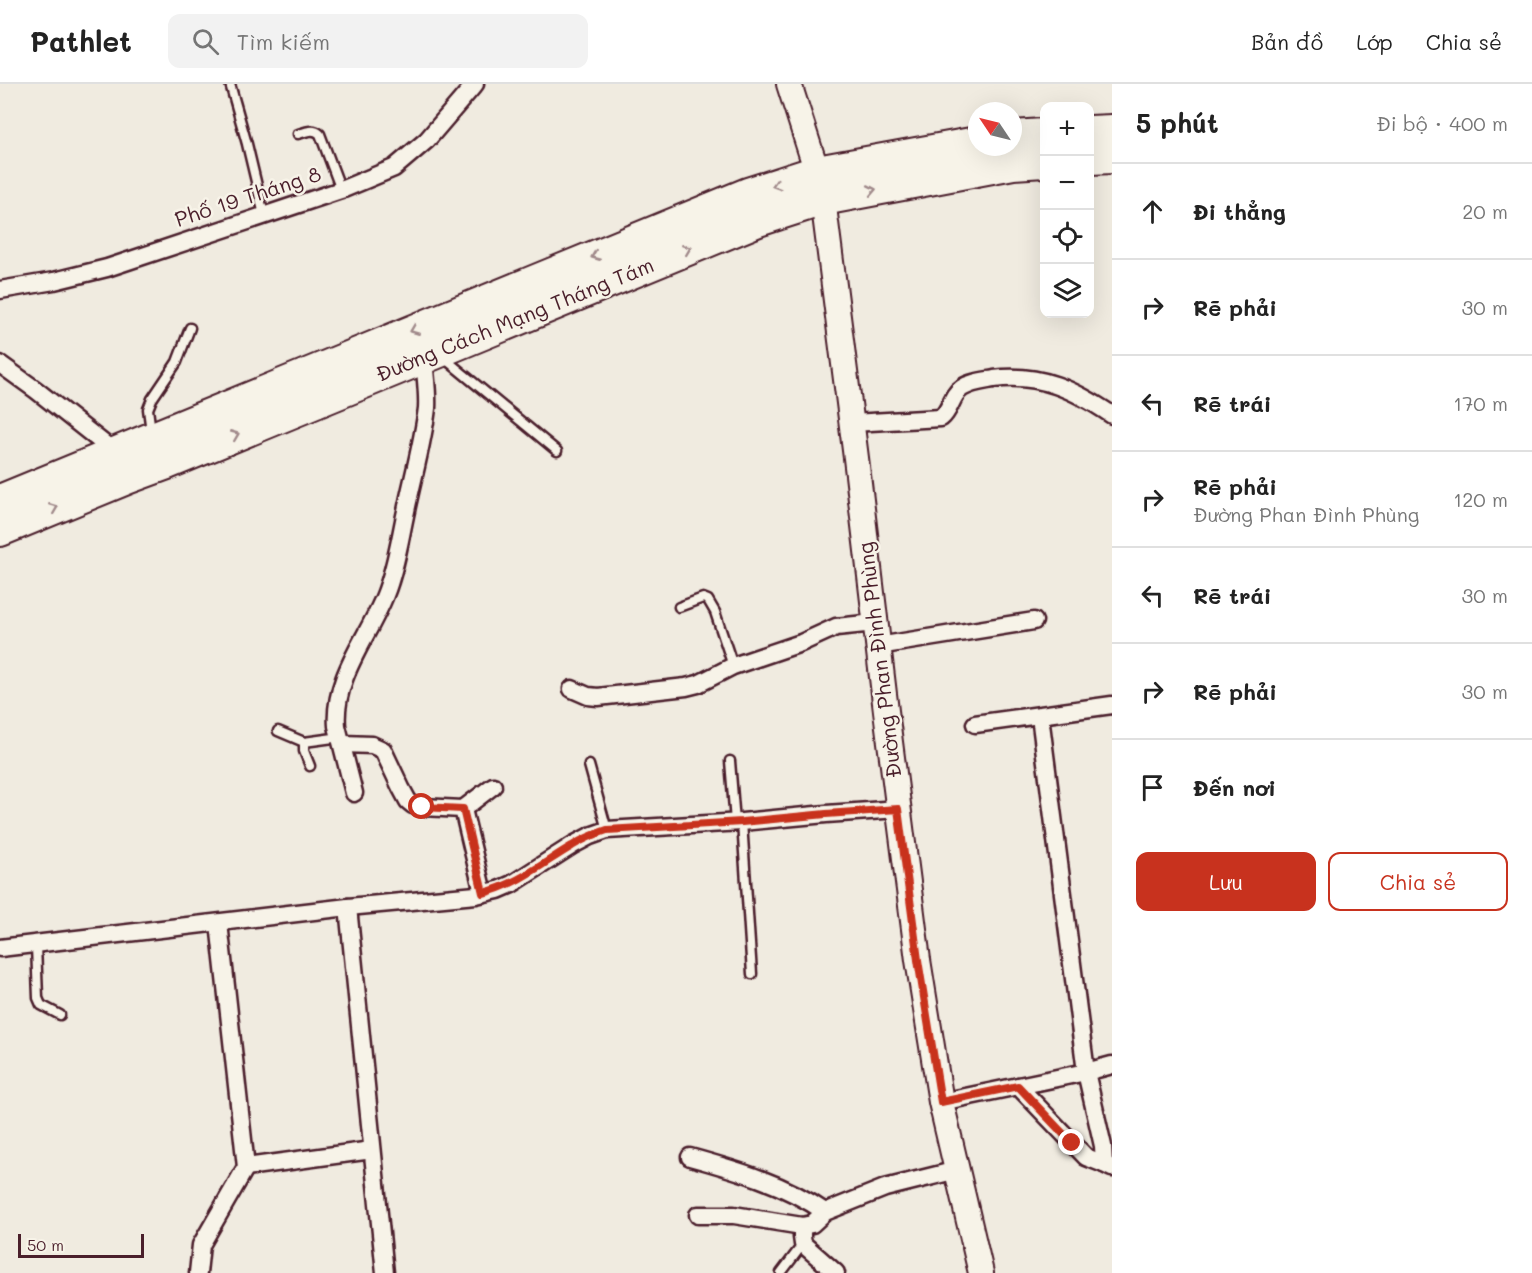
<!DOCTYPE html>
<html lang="vi">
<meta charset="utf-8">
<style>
:root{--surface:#fff;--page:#f2f2f2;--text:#222;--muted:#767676;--line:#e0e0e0;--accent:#c8321e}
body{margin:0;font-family:Mali,sans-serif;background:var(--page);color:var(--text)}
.controls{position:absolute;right:18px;top:18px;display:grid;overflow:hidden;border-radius:12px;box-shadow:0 6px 24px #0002}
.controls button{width:54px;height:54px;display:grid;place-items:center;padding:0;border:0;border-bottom:2px solid var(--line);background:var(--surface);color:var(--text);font:30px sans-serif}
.compass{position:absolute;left:968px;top:18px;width:54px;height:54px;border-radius:50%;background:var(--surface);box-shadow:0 6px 24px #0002;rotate:305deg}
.scale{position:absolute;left:18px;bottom:15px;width:126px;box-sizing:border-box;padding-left:6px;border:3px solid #4a1f2b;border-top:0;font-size:16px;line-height:21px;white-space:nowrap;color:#4a1f2b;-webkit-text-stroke:4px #f7f3e8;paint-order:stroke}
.stop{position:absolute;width:18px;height:18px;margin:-14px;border:4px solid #c8321e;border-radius:50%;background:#fff}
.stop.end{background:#c8321e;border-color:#fff;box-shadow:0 2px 6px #0008}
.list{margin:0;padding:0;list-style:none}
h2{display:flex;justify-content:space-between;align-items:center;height:78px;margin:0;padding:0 24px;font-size:26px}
h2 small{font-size:20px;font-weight:400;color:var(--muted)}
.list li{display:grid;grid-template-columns:39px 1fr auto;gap:18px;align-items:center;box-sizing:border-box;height:96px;padding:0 24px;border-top:2px solid var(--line)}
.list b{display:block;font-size:22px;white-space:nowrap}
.list p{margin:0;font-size:20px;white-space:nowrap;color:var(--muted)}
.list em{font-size:20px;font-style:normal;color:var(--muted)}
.actions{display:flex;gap:12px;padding:18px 24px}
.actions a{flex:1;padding:14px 0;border:2px solid var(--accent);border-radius:12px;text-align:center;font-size:21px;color:var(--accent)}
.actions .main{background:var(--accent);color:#fff}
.icon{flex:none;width:33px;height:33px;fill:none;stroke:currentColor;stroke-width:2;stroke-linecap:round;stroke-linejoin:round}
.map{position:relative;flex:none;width:1112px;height:1189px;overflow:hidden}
header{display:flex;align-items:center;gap:36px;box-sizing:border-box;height:84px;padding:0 30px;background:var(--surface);border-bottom:2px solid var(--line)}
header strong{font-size:28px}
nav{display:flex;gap:33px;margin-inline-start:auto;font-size:21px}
.search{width:420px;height:54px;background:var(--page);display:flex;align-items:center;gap:15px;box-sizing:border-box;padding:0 21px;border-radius:12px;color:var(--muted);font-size:22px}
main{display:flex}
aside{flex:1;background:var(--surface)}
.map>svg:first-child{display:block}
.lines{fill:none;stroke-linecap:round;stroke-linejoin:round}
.lane-casing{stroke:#4a1f2b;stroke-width:13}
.street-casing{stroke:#4a1f2b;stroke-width:21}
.secondary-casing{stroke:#4a1f2b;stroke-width:28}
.highway-casing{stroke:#4a1f2b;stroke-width:36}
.lane{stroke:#f7f3e8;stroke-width:8}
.street{stroke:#f7f3e8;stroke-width:16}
.secondary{stroke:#f7f3e8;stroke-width:24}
.highway{stroke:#f7f3e8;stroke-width:32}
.oneway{stroke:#a0898a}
.route{stroke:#c8321e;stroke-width:8}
.labels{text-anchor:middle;stroke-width:5;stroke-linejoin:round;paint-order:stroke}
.street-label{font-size:21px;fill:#4a1f2b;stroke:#f7f3e8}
</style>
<header>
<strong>Pathlet</strong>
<div class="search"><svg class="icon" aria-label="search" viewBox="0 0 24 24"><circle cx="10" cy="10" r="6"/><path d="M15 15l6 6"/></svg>Tìm kiếm</div>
<nav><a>Bản đồ</a><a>Lớp</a><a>Chia sẻ</a></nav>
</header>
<main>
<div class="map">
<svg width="1112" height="1189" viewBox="0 0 1112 1189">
<rect width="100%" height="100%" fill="#f0ebe0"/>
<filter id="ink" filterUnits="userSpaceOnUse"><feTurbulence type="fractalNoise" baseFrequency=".0167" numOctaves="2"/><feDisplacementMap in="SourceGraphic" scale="12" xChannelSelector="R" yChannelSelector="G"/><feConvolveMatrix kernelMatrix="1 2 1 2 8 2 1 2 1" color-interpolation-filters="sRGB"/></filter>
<g filter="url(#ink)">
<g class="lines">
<g class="lane-casing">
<g id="lane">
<polyline points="230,0 247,60 264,131"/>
<path d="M298 50C307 48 313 44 320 50L341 106"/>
<polyline points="444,274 557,367"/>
<polyline points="153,346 150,340 148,325 152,315 177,278 190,244"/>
<polyline points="679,523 703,514 708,516 715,528 733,582"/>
<polyline points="278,647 304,658 341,653"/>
<polyline points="304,658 304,667 310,682"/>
<polyline points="730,677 735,738"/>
<polyline points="589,681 607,746"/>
<polyline points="742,738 752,890"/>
<polyline points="36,861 38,914 41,921 60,931"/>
<polyline points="781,1189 803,1160"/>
</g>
</g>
<g class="street-casing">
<g id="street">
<polyline points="0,206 54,197 107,184 341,106 394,84 427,56 475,0"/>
<polyline points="0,280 36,306 117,370 119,374"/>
<path d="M852 339 941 334C951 326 951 311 962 304 971 298 983 297 994 295 1040 289 1075 306 1112 331"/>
<polyline points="878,562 1034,537"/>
<polyline points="572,605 588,612 598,613 686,603 698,600 733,582 801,559 836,543 875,539"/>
<polyline points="1040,632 1086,988 1103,1062 1104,1080 1112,1084"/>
<polyline points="975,640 1112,621"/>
<polyline points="343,660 372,661 383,666 401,704 408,717 413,721 422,723 463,725 483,809"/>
<path d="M354 709 337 642C333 593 368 554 385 511 396 484 400 454 406 427 413 393 423 358 427 324 428 308 425 290 424 274"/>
<polyline points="463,725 493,702"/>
<polyline points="348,823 385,1189"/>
<polyline points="0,864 348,823 476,811 498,806 512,800 573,761 590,752 607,746 742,738 826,730 899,725"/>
<polyline points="1018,1002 1086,1073 1104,1080"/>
<polyline points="941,1018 1086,988 1112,981"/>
<path d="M690 1073C737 1086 785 1100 825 1128"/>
<polyline points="246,1083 372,1066"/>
<polyline points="698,1131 734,1131 802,1142 812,1140 825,1128 885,1104 957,1086"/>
<polyline points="802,1142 802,1153 803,1160 836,1189"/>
<polyline points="198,1189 201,1161 246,1083 219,839"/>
</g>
</g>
<g class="secondary-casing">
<polyline id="secondary" points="789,0 817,88 823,115 856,374 886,627 918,876 941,1018 981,1189"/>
</g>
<g class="highway-casing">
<g id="highway">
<polyline points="1090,48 1112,47"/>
<polyline points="1013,53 1044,51"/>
<polyline points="1090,74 1112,73"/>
<polyline points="0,417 748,110 817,88 977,59"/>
<polyline points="0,446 129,393 167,379 758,136 823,115 1013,79 1044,77"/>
</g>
</g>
<use href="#lane" class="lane"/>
<use href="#street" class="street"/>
<use href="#secondary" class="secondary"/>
<use href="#highway" class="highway"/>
</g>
<defs><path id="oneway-chevron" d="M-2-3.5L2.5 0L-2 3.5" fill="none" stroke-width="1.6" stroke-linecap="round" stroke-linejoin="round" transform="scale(1.5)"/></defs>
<g class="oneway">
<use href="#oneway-chevron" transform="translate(776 101) rotate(163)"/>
<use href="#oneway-chevron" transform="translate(872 106) rotate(-11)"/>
<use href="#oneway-chevron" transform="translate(687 165) rotate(-22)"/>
<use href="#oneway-chevron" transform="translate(595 172) rotate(158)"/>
<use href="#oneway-chevron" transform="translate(414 246) rotate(158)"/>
<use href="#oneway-chevron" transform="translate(235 351) rotate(-22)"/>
<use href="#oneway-chevron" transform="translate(54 424) rotate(-22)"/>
</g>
</g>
<g class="lines" filter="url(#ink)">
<path class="route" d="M422 723 463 725 483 809C517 801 543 779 572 762 583 755 595 750 607 746L742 738 826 730 898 725 918 876 941 1018 1018 1002 1072 1059"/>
</g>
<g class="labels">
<g class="street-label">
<text transform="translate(248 113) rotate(-18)" y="7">Phố 19 Tháng 8</text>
<text transform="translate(515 236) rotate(-22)" y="7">Đường Cách Mạng Tháng Tám</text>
<text transform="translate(880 576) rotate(-97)" y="7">Đường Phan Đình Phùng</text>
</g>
</g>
</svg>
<div class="controls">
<button>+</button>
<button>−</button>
<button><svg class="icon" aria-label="locate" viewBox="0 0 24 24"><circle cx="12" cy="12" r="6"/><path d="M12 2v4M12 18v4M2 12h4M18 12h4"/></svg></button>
<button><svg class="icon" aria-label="layers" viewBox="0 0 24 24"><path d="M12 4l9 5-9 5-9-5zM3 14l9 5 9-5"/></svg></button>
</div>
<svg class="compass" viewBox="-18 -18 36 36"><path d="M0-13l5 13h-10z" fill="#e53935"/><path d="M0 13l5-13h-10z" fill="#767676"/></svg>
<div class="scale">50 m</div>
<div class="stop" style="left:422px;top:723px"></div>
<div class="stop end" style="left:1072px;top:1059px"></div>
</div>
<aside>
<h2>5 phút<small>Đi bộ · 400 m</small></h2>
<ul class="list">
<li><svg class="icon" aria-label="ahead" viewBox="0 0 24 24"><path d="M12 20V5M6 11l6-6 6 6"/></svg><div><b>Đi thẳng</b></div><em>20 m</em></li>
<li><svg class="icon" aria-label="right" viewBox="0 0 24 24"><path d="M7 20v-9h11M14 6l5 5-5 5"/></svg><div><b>Rẽ phải</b></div><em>30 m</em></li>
<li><svg class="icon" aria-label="left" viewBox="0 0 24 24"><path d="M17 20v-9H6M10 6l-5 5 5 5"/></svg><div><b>Rẽ trái</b></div><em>170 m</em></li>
<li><svg class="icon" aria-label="right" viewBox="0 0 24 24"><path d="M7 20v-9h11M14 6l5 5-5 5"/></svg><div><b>Rẽ phải</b><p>Đường Phan Đình Phùng</p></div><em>120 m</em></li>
<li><svg class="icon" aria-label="left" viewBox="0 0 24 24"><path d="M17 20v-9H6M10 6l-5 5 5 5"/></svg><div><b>Rẽ trái</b></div><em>30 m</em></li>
<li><svg class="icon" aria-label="right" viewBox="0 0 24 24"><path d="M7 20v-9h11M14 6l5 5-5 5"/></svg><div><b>Rẽ phải</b></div><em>30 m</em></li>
<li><svg class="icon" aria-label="arrive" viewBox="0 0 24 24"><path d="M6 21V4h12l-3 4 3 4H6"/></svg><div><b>Đến nơi</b></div></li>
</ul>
<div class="actions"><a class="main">Lưu</a><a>Chia sẻ</a></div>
</aside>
</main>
